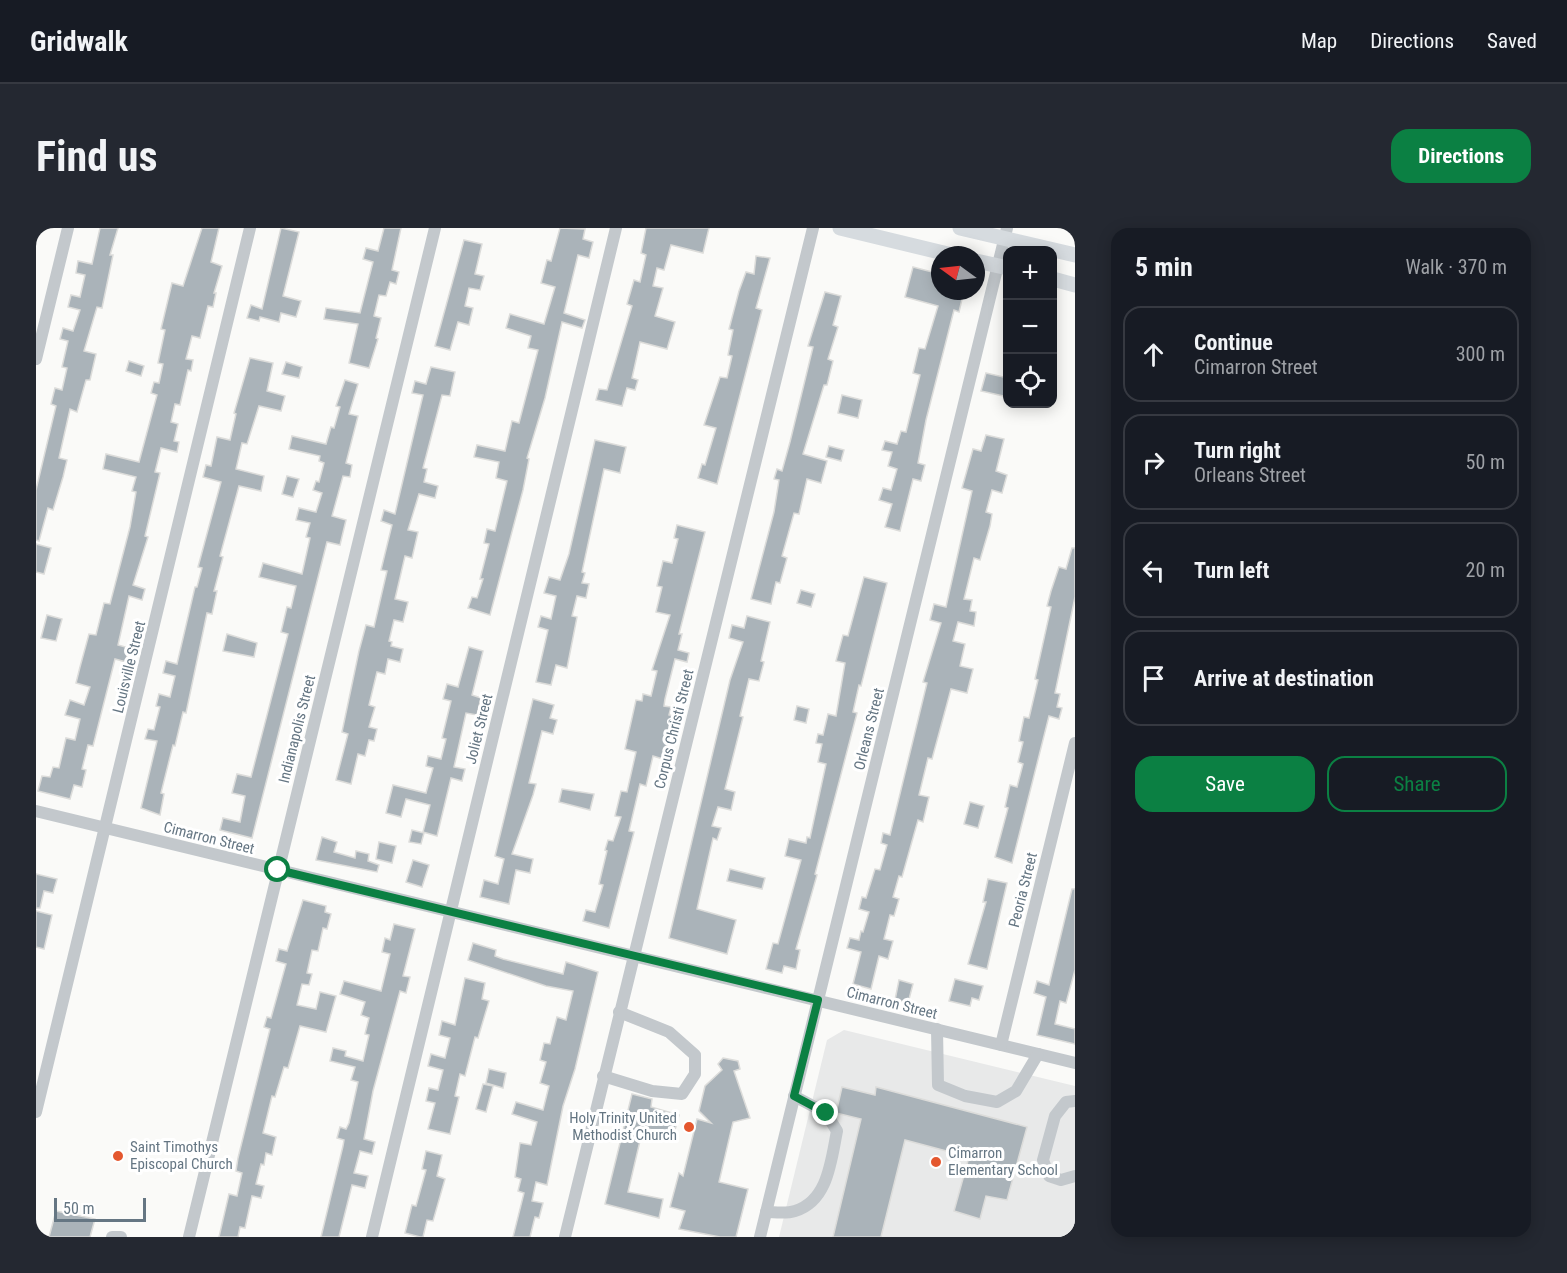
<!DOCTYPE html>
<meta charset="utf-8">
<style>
:root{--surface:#171b24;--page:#242831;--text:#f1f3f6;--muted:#9ea1a6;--line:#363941;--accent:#0b8043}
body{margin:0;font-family:"Roboto Condensed",sans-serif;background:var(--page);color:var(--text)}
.controls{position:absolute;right:18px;top:18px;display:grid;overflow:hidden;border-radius:12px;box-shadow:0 3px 15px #0003}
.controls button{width:54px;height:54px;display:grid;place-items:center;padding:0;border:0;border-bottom:2px solid var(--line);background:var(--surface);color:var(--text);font:30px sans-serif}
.compass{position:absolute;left:895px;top:18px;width:54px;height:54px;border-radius:50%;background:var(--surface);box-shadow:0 3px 15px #0003;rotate:285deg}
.scale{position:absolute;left:18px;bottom:15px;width:92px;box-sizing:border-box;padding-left:6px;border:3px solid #657683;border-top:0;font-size:16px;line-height:21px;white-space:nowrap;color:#657683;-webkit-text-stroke:4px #fff;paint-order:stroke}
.stop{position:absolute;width:18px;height:18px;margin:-14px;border:4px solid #0b8043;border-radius:50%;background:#fff}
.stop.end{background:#0b8043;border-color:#fff;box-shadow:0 2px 6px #0008}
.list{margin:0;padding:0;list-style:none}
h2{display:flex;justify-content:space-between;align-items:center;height:78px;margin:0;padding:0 24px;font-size:26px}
h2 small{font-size:20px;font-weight:400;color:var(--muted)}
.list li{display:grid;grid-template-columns:39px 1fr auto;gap:18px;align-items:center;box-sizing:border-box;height:96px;margin:0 12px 12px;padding:0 12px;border:2px solid var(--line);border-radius:18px}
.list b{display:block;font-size:22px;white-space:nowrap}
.list p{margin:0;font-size:20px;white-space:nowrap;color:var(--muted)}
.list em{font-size:20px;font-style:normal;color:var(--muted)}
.actions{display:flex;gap:12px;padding:18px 24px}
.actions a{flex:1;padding:14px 0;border:2px solid var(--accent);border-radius:18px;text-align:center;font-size:21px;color:var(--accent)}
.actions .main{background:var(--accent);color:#fff}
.icon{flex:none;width:33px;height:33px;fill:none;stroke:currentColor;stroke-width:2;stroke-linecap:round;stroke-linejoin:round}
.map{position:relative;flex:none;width:1039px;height:1009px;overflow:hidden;border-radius:18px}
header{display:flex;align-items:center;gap:36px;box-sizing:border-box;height:84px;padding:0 30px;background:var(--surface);border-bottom:2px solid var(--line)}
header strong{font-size:28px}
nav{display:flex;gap:33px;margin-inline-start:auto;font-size:21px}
.intro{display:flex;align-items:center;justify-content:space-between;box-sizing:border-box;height:144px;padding:0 36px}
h1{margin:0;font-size:42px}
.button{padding:15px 27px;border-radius:18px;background:var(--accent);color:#fff;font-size:21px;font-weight:700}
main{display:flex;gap:36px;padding:0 36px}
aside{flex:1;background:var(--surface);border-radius:18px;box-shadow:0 3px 15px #0003}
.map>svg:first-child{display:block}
.built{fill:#e8e9e9}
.building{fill:#aab3b9;stroke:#dcdcda;stroke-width:1.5}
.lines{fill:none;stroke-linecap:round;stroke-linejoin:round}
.minor{stroke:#c3c8cc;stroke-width:12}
.major{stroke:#d6dbdf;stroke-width:15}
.route{stroke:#0b8043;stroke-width:8}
.poi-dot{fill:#e4572e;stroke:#fff;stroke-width:2}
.labels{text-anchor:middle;stroke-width:6;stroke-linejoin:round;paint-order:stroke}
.street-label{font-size:15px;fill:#657683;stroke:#fff}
.poi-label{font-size:15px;fill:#657683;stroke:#fff;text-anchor:start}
</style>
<header>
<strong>Gridwalk</strong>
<nav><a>Map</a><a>Directions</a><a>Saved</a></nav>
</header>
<div class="intro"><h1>Find us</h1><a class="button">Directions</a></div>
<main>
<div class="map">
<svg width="1039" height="1009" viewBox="0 0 1039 1009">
<rect width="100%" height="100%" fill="#fafaf8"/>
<polygon class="built" points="808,802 1039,858 1039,1009 743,1009 791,812"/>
<g class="building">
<polygon points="64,0 82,0 74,27 77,27 66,80 61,79 48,123 60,126 54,152 50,152 41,184 34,181 23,230 31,232 27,249 17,282 12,280 3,313 0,312 0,262 20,178 15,176 19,160 26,162 31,140 26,139 32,113 24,111 27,100 37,103 44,82 32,79 35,67 44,69 49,47 40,45 42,33 56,36"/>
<polygon points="166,0 183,0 175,34 186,38 178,65 180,65 177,79 172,78 164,110 156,108 150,131 157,132 155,143 152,142 144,177 139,176 135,194 142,196 138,213 143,214 141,224 125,220 119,244 124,245 109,308 112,309 97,357 109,361 106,372 93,368 82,417 93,420 90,434 79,431 57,518 52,517 46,541 50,542 46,559 38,557 34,571 2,563 6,548 14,549 17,539 23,540 30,510 39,512 44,491 29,487 34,472 48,477 54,459 40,455 44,439 53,406 60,407 68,375 74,376 94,299 100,264 96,263 100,249 67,241 70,226 103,234 121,167 115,165 118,154 123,155 127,136 122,135 129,102 125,101 136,55 147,58"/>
<polygon points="245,0 263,4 247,68 265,73 260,89 245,85 243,94 224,89 223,93 211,90 215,77 226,81"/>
<polygon points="348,0 365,0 356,42 363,44 360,56 354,54 350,68 343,67 338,88 345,90 340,110 342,111 333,140 313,135 322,96 288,91 290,80 324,85 337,34 327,31 330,20 342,23"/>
<polygon points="524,0 549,1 547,11 557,14 553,30 542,27 528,85 549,92 546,100 526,94 509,170 491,230 493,231 487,262 454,387 432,380 436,369 441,370 447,351 444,351 453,316 448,315 451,301 459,303 471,253 460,250 463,234 438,229 441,217 469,223 476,193 483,195 502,122 492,120 495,108 470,100 474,86 508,96 519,59 505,55 511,32 515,33"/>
<polygon points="610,0 673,0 667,25 635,17 628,42 621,40 617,58 627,60 619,88 639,94 631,121 604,114 596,150 602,152 599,162 591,160 586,178 560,172 563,161 571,162 596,78 591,76 598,52 604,54 610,27 605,25"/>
<polygon points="428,12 446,16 439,46 448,48 444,62 433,60 429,78 437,80 433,97 422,94 414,122 399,118"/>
<polygon points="720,28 734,30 720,80 726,82 681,256 662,250 666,236 669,237 680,200 668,197 684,149 691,150 696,128 692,127 697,102 693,101 703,63 710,44 718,46"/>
<polygon points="877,39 904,46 904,63 928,63 923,84 918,82 890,192 882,235 889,237 885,253 877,251 864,303 849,299 856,276 843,272 847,260 855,262 861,241 852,238 856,224 846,222 849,213 861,216 865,203 870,204 884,147 877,145 883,120 889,121 902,78 869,69"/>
<polygon points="789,64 805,68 797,97 802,99 792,131 797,133 791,157 788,157 767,226 791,233 785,255 771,251 763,286 758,285 746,328 751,330 744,355 740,354 735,376 715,371 738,284 743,252 738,251 741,241 746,243 754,214 777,119 772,118"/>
<polygon points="214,130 237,135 231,163 249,168 245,183 223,178 211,216 206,215 200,241 228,248 225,263 203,258 184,328 187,329 178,363 181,363 176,386 171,385 150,485 147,484 139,518 137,517 125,565 128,566 124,587 105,580 121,513 109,511 112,501 118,502 124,479 120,478 123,466 134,469 139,448 127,445 130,433 141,436 159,359 161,359 166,340 162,339 185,254 167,249 170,237 175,238 181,209 194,212 200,186 198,185"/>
<polygon points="93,133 108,138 105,148 90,143"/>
<polygon points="250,134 266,139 263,150 246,146"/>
<polygon points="395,139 419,144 414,168 406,167 387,240 391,241 388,254 402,258 399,270 383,266 372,302 382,304 376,330 369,328 359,371 372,374 367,394 358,392 353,413 356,414 355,418 367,421 364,434 352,431 349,446 341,444 333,477 339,479 333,499 341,501 338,513 333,512 329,528 322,526 315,556 300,552 312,506 306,504 323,423 330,397 338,399 351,343 345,342 356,297 345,293 348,282 359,286 387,167 376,165 379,153 390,156"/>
<polygon points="950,145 972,150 972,169 945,163"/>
<polygon points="309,152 322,156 313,186 322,188 310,235 316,237 314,249 307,248 296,288 310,292 304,317 291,314 216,610 184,602 187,590 204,594 209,568 196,565 201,546 215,549 252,406 245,404 251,379 255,380 260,358 223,349 227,335 266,346 274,310 270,309 274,295 260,292 263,280 280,284 286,265 277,262 280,253 283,254 288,235 283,233 284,228 253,221 256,208 290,216 295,199 298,200 304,179 300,178"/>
<polygon points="806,167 826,172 822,190 802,185"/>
<polygon points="950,207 968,211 960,243 971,247 966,265 956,262 950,284 956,286 954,298 944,332 938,330 928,371 936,372 934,383 940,384 938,398 922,394 917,413 929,416 924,438 937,441 931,465 915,461 896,531 892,530 883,567 893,569 887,594 882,592 866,649 863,648 857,669 863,671 858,688 854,687 848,711 857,713 852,731 843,728 835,761 817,756 825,724 811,720 814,710 823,712 825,703 827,704 833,684 823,681 826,669 830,670 839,641 844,642 851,617 845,615 847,605 854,607 891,455 887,454 905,395 894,392 898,376 910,379 936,263 926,260 937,221 945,223"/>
<polygon points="559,212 590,219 584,245 568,241 546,344 549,345 546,355 553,356 550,370 541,368 536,388 541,389 531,440 520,437 515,457 500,454 512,402 502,399 505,388 515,391 520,368 508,365 513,349 524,352 533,326"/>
<polygon points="793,218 808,222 805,233 790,229"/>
<polygon points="251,248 263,251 257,269 246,266"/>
<polygon points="641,297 669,304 643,406 646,406 642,422 653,425 651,434 639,431 629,471 628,478 635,479 633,487 644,489 630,532 617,528 610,558 604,556 593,603 598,604 573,700 547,693 550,682 559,684 567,657 563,656 571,623 569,622 572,612 577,613 585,589 579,588 585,563 591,564 600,524 589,521 600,472 606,473 607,466 615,468 621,443 616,442 634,387 620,384 626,359 621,358 627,333 636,335 642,311 638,310"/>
<polygon points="0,316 15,320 8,346 0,344"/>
<polygon points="1036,320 1039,320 1039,369 1019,465 1024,466 1021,479 1026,480 1023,491 1013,488 976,635 959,629 972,580 969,579 974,557 981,559 987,536 982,534 987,514 983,513 988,489 993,490 1002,452 999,451 1015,379 1011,378 1015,363 1023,339 1030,341"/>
<polygon points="828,349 851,355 825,458 823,457 817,484 821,485 779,646 781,647 760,721 764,722 760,741 748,738 746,745 730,741 737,715 742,716 765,632 749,628 753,611 770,615 771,609 774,610 790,536 782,534 786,516 780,515 782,506 787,507 792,486 800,488 809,435 800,433 807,407 812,408"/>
<polygon points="765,362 779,366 775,379 761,375"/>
<polygon points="11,387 26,391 20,413 5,410"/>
<polygon points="711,388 734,394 725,433 728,434 723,453 713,451 704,488 707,489 689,561 699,564 695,582 682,579 676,598 685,600 681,612 677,610 661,681 700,692 691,726 633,710 694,452 707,414 693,410 696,397 708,400"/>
<polygon points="191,406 221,415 218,429 187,423"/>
<polygon points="433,419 447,423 436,467 445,470 441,487 430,485 418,539 429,541 426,553 415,550 401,608 387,604 394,577 370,571 365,589 350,585 357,557 390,565 397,540 390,538 392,528 405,531 410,511 406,510 415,473 407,471 411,456 422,459"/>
<polygon points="497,471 518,477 514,490 521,492 517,506 506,503 493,555 500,556 497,567 476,626 497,631 494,645 480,642 473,676 444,669 448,652 462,656 468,631 459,628"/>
<polygon points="761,478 773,481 770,495 758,492"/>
<polygon points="526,561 558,566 554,582 523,574"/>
<polygon points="934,574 948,578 942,600 928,596"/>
<polygon points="376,602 388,605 385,616 373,614"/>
<polygon points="286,609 301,614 298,624 319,630 320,623 333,626 332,633 343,637 341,644 280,632"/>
<polygon points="343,614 360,618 356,635 340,631"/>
<polygon points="377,632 393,637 386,659 370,654"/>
<polygon points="694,641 729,650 726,661 691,653"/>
<polygon points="0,646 21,651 17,665 8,663 4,680 0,680"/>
<polygon points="952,651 971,655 951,741 932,736 950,674 947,674"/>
<polygon points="1036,661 1039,661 1039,742 1030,775 1024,773 1019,796 1039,801 1039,816 1001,807 1010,769 998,765 1001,753 1013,757"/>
<polygon points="267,672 290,678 289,684 295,686 291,701 287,700 282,723 276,722 271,745 276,746 273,757 266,756 261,777 280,781 284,764 300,768 290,804 264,798 252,840 248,839 239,869 236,868 227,905 240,909 236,927 230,925 228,937 225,936 220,956 228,958 225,970 216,968 209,1000 204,999 202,1009 183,1009 193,966 201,968 206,945 200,943 202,930 234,801 228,799 231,789 235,790 250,736 240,733 243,721 251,723"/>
<polygon points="0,683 16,687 8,721 0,719"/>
<polygon points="358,696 379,701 367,748 374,749 370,765 364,763 337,863 328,911 339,914 336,926 324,923 318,945 332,948 329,960 316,957 303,1009 285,1009 307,918 308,912 301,910 304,899 310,901 313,895 322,854 315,852 319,839 294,833 297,820 310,823 309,828 327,833 333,807 329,806 333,790 325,787 329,774 304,766 308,753 345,763 354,726 346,724 349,710 354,712"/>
<polygon points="437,715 460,722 459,728 467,731 527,746 530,734 562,744 539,841 527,878 511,957 500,954 496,973 507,975 503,990 499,989 494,1009 477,1009 488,965 482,963 485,951 479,949 484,915 495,917 501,894 476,886 480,874 507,882 513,858 504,855 510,834 504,832 508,815 514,816 521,789 530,792 537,763 510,758 432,732"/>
<polygon points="429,750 449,755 446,771 453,773 442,810 439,809 429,848 424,846 419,868 423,869 414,906 392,901 399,875 390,873 393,860 402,862 407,842 392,838 395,826 409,830 414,810 403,807 406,793 419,797"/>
<polygon points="919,751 947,758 943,772 936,770 934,778 913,773"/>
<polygon points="863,752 877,756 872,775 859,772"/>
<polygon points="687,830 702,833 704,841 698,843 714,890 697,894 683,954 712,961 700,1009 684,1009 643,1001 649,983 634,979 643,945 647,948 661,891 675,895 663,883 669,858 686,842 682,836"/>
<polygon points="453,841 470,845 467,860 450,855"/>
<polygon points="447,856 457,858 450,884 440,881"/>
<polygon points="806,859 839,867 840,859 991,899 971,972 950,968 944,991 918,983 933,929 869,912 845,1009 797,1009 825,891 800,885"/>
<polygon points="596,866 616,871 615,879 643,887 638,906 607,900 592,964 627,971 623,990 569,976"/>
<polygon points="390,923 406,927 401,948 409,951 397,993 391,992 387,1009 384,1009 369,1005 376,977 380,978 390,942 386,941"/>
<polygon points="20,983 59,991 54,1009 13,1009"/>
</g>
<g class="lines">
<g class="minor">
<polyline points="0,131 32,0"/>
<polyline points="0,583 1039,835"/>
<polyline points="901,801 902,857 929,868 961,874 980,863 1002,826"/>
<polyline points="965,817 1039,515"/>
<polyline points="567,848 616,863 646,866 659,846 659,827 633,804 583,784"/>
<polyline points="1039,873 1030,874 1019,888 1007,932 1013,948 1025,952 1039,948"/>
<polyline points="0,884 214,0"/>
<path d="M730 984C738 984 750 986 759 983 792 973 795 933 801 903L790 885 758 868"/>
<polyline points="76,1009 85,1009"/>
<polyline points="153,1009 399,0"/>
<polyline points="336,1009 580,0"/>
<polyline points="529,1009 777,0"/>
<polyline points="724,1009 971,0"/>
</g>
<g class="major">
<polyline points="804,0 916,27"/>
<polyline points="924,0 1039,27"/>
<polyline points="940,33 972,40"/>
<polyline points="1017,51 1039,57"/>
</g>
</g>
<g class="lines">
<polyline class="route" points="242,642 782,772 758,868 790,885"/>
</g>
<g class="poi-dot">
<circle cx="653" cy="899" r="6"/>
<circle cx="82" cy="928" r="6"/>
<circle cx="900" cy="934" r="6"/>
</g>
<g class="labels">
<g class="street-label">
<text transform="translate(93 439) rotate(-76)" y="5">Louisville Street</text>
<text transform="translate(261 501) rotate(-76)" y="5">Indianapolis Street</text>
<text transform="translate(443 501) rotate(-76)" y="5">Joliet Street</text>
<text transform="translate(638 501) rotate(-76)" y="5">Corpus Christi Street</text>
<text transform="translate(833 501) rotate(-76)" y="5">Orleans Street</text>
<text transform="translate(173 610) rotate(14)" y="5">Cimarron Street</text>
<text transform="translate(987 662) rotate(-76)" y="5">Peoria Street</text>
<text transform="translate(856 775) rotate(14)" y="5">Cimarron Street</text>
</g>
<g class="poi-label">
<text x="641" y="895" text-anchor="end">Holy Trinity United<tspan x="641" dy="17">Methodist Church</tspan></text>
<text x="94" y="924">Saint Timothys<tspan x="94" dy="17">Episcopal Church</tspan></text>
<text x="912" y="930">Cimarron<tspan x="912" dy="17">Elementary School</tspan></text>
</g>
</g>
</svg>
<div class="controls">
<button>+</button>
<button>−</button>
<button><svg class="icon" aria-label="locate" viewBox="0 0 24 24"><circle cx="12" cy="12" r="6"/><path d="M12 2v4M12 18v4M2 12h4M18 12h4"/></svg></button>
</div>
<svg class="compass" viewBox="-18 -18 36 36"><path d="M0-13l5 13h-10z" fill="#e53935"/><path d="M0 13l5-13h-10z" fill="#9ea1a6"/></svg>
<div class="scale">50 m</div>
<div class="stop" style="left:242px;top:642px"></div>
<div class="stop end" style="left:790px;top:885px"></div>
</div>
<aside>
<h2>5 min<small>Walk · 370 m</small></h2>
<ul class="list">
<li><svg class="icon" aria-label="ahead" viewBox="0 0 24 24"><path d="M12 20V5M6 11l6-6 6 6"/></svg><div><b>Continue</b><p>Cimarron Street</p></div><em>300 m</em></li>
<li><svg class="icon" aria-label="right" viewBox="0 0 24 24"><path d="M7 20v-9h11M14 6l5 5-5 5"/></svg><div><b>Turn right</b><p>Orleans Street</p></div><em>50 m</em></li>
<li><svg class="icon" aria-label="left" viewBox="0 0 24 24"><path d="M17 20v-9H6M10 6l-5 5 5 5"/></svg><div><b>Turn left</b></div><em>20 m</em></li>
<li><svg class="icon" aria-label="arrive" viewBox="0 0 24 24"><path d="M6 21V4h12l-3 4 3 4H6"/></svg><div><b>Arrive at destination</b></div></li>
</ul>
<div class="actions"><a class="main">Save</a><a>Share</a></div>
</aside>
</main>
